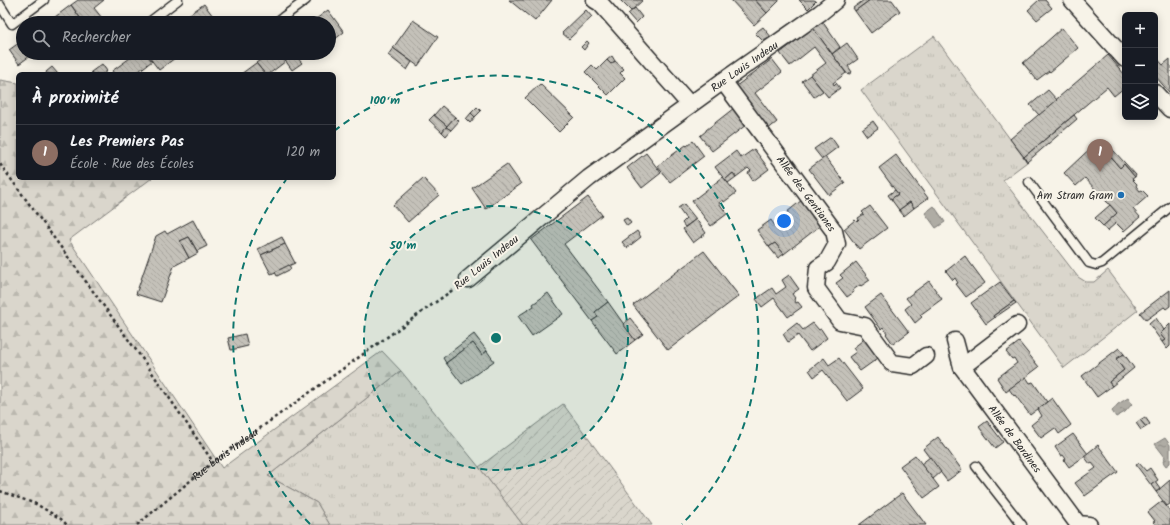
<!DOCTYPE html>
<html lang="fr">
<meta charset="utf-8">
<style>
:root{--surface:#171b24;--page:#242831;--text:#f1f3f6;--muted:#9ea1a6;--line:#363941;--accent:#1f6fb2}
body{margin:0;font-family:Kalam,sans-serif;background:var(--page);color:var(--text)}
.controls{position:absolute;right:12px;top:12px;display:grid;overflow:hidden;border-radius:6px;box-shadow:0 2px 10px #0003}
.controls button{width:36px;height:36px;display:grid;place-items:center;padding:0;border:0;border-bottom:1px solid var(--line);background:var(--surface);color:var(--text);font:20px sans-serif}
.you{position:absolute;left:784px;top:221px;width:14px;height:14px;margin:-10px;border:3px solid #fff;border-radius:50%;background:#1a73e8;box-shadow:0 0 0 6px #1a73e833}
.badge{display:grid;place-items:center;width:26px;height:26px;border-radius:50%;background:var(--accent);color:#fff;font-size:13px;font-weight:700}
.pin{position:absolute;translate:-50% -33px;filter:drop-shadow(0 1px 2px #0008)}
.pin::after{content:'';position:absolute;top:21px;width:14px;height:12px;background:inherit;clip-path:polygon(0 0,100% 0,50% 100%)}
.list{margin:0;padding:0;list-style:none}
h2{display:flex;justify-content:space-between;align-items:center;height:52px;margin:0;padding:0 16px;font-size:17px}
h2 small{font-size:13px;font-weight:400;color:var(--muted)}
.list li{display:grid;grid-template-columns:26px 1fr auto;gap:12px;align-items:center;box-sizing:border-box;height:56px;padding:0 16px;border-top:1px solid var(--line)}
.list b{display:block;font-size:15px;white-space:nowrap}
.list p{margin:0;font-size:13px;white-space:nowrap;color:var(--muted)}
.list em{font-size:13px;font-style:normal;color:var(--muted)}
.icon{flex:none;width:22px;height:22px;fill:none;stroke:currentColor;stroke-width:2;stroke-linecap:round;stroke-linejoin:round}
.map{position:relative;flex:none;width:1170px;height:525px;overflow:hidden}
.search{position:absolute;background:var(--surface);box-shadow:0 2px 10px #0003;left:16px;top:16px;width:320px;height:44px;display:flex;align-items:center;gap:10px;box-sizing:border-box;padding:0 14px;border-radius:22px;color:var(--muted);font-size:15px}
.panel{position:absolute;background:var(--surface);box-shadow:0 2px 10px #0003;left:16px;top:72px;width:320px;height:108px;border-radius:6px}
.map>svg:first-child{display:block}
.grass{fill:url(#grass-tufts);stroke:#82807c}
.forest{fill:url(#forest-firs);stroke:#82807c}
.garden{fill:url(#garden-furrows);stroke:#82807c}
.water{fill:url(#water-ripples);stroke:#7a7874}
.building{fill:url(#building-back-hatch);stroke:#2b2b2b}
.lines{fill:none;stroke-linecap:round;stroke-linejoin:round}
.service-casing{stroke:#2b2b2b;stroke-width:11}
.minor-casing{stroke:#2b2b2b;stroke-width:19}
.path{stroke:#2b2b2b;stroke-width:2.5;stroke-dasharray:3 3;stroke-linecap:butt}
.service{stroke:#f7f3e8;stroke-width:8}
.minor{stroke:#f7f3e8;stroke-width:16}
.ring{fill:none;stroke:#0f766e;stroke-width:2;stroke-dasharray:7 5}
.poi-dot{fill:#1f6fb2;stroke:#f7f3e8;stroke-width:1.5}
.labels{text-anchor:middle;stroke-width:4;stroke-linejoin:round;paint-order:stroke}
.street-label{font-size:11px;fill:#2b2b2b;stroke:#f7f3e8}
.poi-label{font-size:11px;fill:#2b2b2b;stroke:#f7f3e8;text-anchor:end}
.centre{fill:#0f766e;stroke:#f7f3e8;stroke-width:2}
.ring-label{font-size:12px;text-anchor:middle;font-weight:bold;fill:#0f766e;stroke:#f7f3e8;stroke-width:4;stroke-linejoin:round;paint-order:stroke}
</style>
<div class="map">
<svg width="1170" height="525" viewBox="0 0 1170 525">
<defs>
<pattern id="grass-tufts" width="24" height="20" patternUnits="userSpaceOnUse"><rect width="24" height="20" fill="#dad6cc"/><path d="M3 7l-1-3M5 7V3M7 7l1-3M15 17l-1-3M17 17v-4M19 17l1-3" fill="none" stroke="#bbb8af"/></pattern>
<pattern id="forest-firs" width="22" height="20" patternUnits="userSpaceOnUse"><rect width="22" height="20" fill="#dad6cc"/><path d="M5 1l3.5 6h-7zM16 11l3.5 6h-7z" fill="#bbb8af"/></pattern>
<pattern id="garden-furrows" width="10" height="10" patternUnits="userSpaceOnUse"><rect width="10" height="10" fill="#dad6cc"/><path d="M-1 1l2-2M0 10L10 0M9 11l2-2" fill="none" stroke="#bbb8af"/></pattern>
<pattern id="water-ripples" width="26" height="14" patternUnits="userSpaceOnUse"><rect width="26" height="14" fill="#afaca4"/><path d="M2 4q2-2 4 0t4 0M15 11q2-2 4 0t4 0" fill="none" stroke="#8f8c86"/></pattern>
<pattern id="building-back-hatch" width="6" height="6" patternUnits="userSpaceOnUse"><rect width="6" height="6" fill="#c4c1b9"/><path d="M-1 5l2 2M0 0l6 6M5-1l2 2" fill="none" stroke="#a9a69f"/></pattern>
</defs>
<rect width="100%" height="100%" fill="#f7f3e8"/>
<filter id="ink" filterUnits="userSpaceOnUse"><feTurbulence type="fractalNoise" baseFrequency=".025" numOctaves="2"/><feDisplacementMap in="SourceGraphic" scale="8" xChannelSelector="R" yChannelSelector="G"/><feConvolveMatrix kernelMatrix="1 2 1 2 8 2 1 2 1" color-interpolation-filters="sRGB"/></filter>
<g filter="url(#ink)">
<g class="grass">
<polygon points="934,36 1027,162 1003,180 1078,277 1086,282 1094,282 1108,270 1138,310 1064,368 861,90"/>
<polygon points="401,371 479,467 523,525 330,525 317,503 268,476"/>
</g>
<polygon class="forest" points="0,80 18,83 18,178 152,178 69,240 222,468 382,351 401,371 268,476 317,503 330,525 0,525"/>
<polygon class="garden" points="563,404 652,525 523,525 479,467"/>
<g class="water">
<polygon points="934,206 945,222 936,228 925,213"/>
<polygon points="1128,398 1132,404 1125,412 1116,417 1112,411 1118,404"/>
<polygon points="1165,438 1170,445 1170,463 1166,466 1163,462 1165,457 1155,444"/>
</g>
<g class="building">
<polygon points="78,0 104,0 94,8 102,18 95,23 84,23 71,5"/>
<polygon points="509,0 552,0 535,21"/>
<polygon points="620,0 643,0 631,11"/>
<polygon points="731,0 755,0 767,13 754,25"/>
<polygon points="755,0 779,0 779,1 767,13"/>
<polygon points="799,0 814,0 816,1 808,9"/>
<polygon points="864,0 870,0 855,11 853,8"/>
<polygon points="870,0 892,0 900,11 871,33 855,11"/>
<polygon points="1039,0 1045,0 1052,8 1037,20 1028,10"/>
<polygon points="204,4 213,16 204,23 187,23 184,18"/>
<polygon points="71,5 80,18 74,23 53,23 51,20"/>
<polygon points="635,8 642,17 636,23 628,14"/>
<polygon points="328,10 344,32 329,44 329,23 311,23"/>
<polygon points="586,10 592,17 569,39 562,33"/>
<polygon points="413,20 438,37 418,66 393,48"/>
<polygon points="822,21 840,47 832,54 813,28"/>
<polygon points="763,27 772,38 765,43 755,33"/>
<polygon points="813,28 846,73 833,83 834,85 836,83 840,88 828,97 810,75 826,63 814,47 790,66 780,53"/>
<polygon points="1062,28 1078,48 1050,72 1049,71 1037,80 1023,63 1035,53 1034,53"/>
<polygon points="23,40 23,53 34,53 19,64 9,50"/>
<polygon points="587,41 589,43 584,50 581,47"/>
<polygon points="847,43 858,59 848,66 852,72 848,75 832,54"/>
<polygon points="393,48 412,62 407,70 388,55"/>
<polygon points="107,53 117,53 110,58"/>
<polygon points="137,53 146,53 152,61 135,74 114,74 112,71"/>
<polygon points="146,53 178,53 179,55 159,70"/>
<polygon points="270,53 280,53 286,61 269,74 265,74 256,63"/>
<polygon points="280,53 298,53 295,55 302,63 292,70"/>
<polygon points="1108,55 1125,75 1125,87 1114,96 1107,87 1024,157 1010,139"/>
<polygon points="612,56 615,61 611,64 607,60"/>
<polygon points="1155,56 1163,65 1170,59 1170,93 1155,76"/>
<polygon points="772,59 782,72 755,93 777,122 767,130 735,87"/>
<polygon points="607,60 611,64 615,61 624,69 620,73 625,78 608,95 585,72 592,65 597,70"/>
<polygon points="256,63 265,74 241,74"/>
<polygon points="102,64 107,71 103,74 93,74 91,72"/>
<polygon points="52,67 58,74 47,74 46,72"/>
<polygon points="810,75 823,91 814,97 802,81"/>
<polygon points="540,84 574,117 559,132 525,98"/>
<polygon points="1048,90 1057,100 1039,115 1030,105"/>
<polygon points="442,106 455,117 447,126 434,115"/>
<polygon points="477,107 481,111 475,117 471,113"/>
<polygon points="734,108 746,125 712,151 700,136 706,131 706,130"/>
<polygon points="471,113 475,117 470,123 466,119"/>
<polygon points="434,115 447,126 442,132 429,120"/>
<polygon points="1074,115 1077,119 1027,162 1024,157"/>
<polygon points="455,117 459,121 451,130 446,127"/>
<polygon points="873,121 878,128 867,136 862,129"/>
<polygon points="446,127 451,130 446,136 442,132"/>
<polygon points="831,137 838,147 822,159 814,149"/>
<polygon points="693,141 704,156 670,182 657,166 686,145 687,146"/>
<polygon points="1098,141 1120,168 1124,164 1135,177 1132,179 1137,184 1136,186 1140,191 1142,190 1148,196 1133,209 1140,217 1124,231 1116,223 1107,231 1103,226 1117,213 1085,178 1076,186 1064,173"/>
<polygon points="754,149 769,169 753,181 748,173 751,171 748,168 736,177 733,173 725,180 715,167 736,151 741,158"/>
<polygon points="1113,150 1136,175 1135,177 1124,164 1120,168 1109,155"/>
<polygon points="646,153 661,173 642,188 627,168"/>
<polygon points="896,155 928,198 914,208 910,202 899,210 891,199 898,194 879,168"/>
<polygon points="825,157 845,183 829,195 809,169"/>
<polygon points="507,164 521,184 486,209 472,188"/>
<polygon points="733,173 736,177 728,183 725,180"/>
<polygon points="723,177 736,193 724,202 723,200 719,203 727,214 711,226 692,201"/>
<polygon points="423,178 439,195 408,222 393,205"/>
<polygon points="895,190 898,194 891,199 888,195"/>
<polygon points="588,197 602,215 564,244 608,302 595,312 598,317 592,321 531,240"/>
<polygon points="802,200 821,225 784,254 775,243 769,247 757,230 771,220 775,226 789,216 787,212"/>
<polygon points="910,202 914,208 904,216 899,210"/>
<polygon points="684,204 696,219 685,227 682,223 686,219 678,208"/>
<polygon points="1110,205 1117,213 1103,226 1095,218"/>
<polygon points="870,206 887,228 859,249 844,229 855,220 857,222 859,220 858,218 864,214 862,212"/>
<polygon points="627,218 631,223 627,226 623,220"/>
<polygon points="696,219 706,233 693,243 683,229"/>
<polygon points="193,220 207,246 197,251 189,237 180,241 189,258 174,266 161,302 136,294 156,236 165,231 167,234"/>
<polygon points="637,231 641,237 627,248 622,242"/>
<polygon points="189,237 198,253 189,258 180,241"/>
<polygon points="282,237 285,244 261,255 258,249"/>
<polygon points="775,243 784,254 778,258 769,247"/>
<polygon points="285,244 295,263 271,274 261,255"/>
<polygon points="704,251 739,296 668,350 633,305"/>
<polygon points="965,256 985,283 966,297 956,284 958,283 955,278 953,280 946,271"/>
<polygon points="856,262 870,280 861,286 860,285 853,290 854,292 847,297 836,283 843,278 840,275"/>
<polygon points="289,265 291,269 277,276 275,272"/>
<polygon points="789,275 799,289 792,294 795,298 794,299 796,303 798,302 802,307 788,317 774,298 762,307 756,299 772,288 776,294 786,287 782,280"/>
<polygon points="929,281 942,299 920,315 922,317 915,323 905,309 911,304 906,298"/>
<polygon points="1000,282 1014,301 993,316 994,318 986,324 971,303"/>
<polygon points="1170,290 1170,306 1166,309 1164,307 1146,320 1140,313"/>
<polygon points="548,293 563,314 532,336 518,316 534,306 533,304"/>
<polygon points="881,295 909,332 893,344 886,334 887,333 883,327 881,329 865,307"/>
<polygon points="1014,301 1016,303 994,318 993,316"/>
<polygon points="608,302 635,340 617,354 592,321 598,317 595,312"/>
<polygon points="630,318 643,334 635,340 623,324"/>
<polygon points="1156,318 1164,330 1160,334 1165,340 1162,342 1149,324"/>
<polygon points="797,323 803,330 813,323 819,330 821,329 827,338 810,351 798,335 788,342 783,334"/>
<polygon points="1170,324 1170,346 1167,349 1162,342 1165,340 1160,334"/>
<polygon points="245,334 248,346 231,350 228,338"/>
<polygon points="474,334 487,351 482,355 473,343 446,363 443,358"/>
<polygon points="867,337 881,356 860,371 849,357 856,352 853,348"/>
<polygon points="1019,342 1039,367 1006,392 997,378 1017,363 1014,358 1012,359 1006,352"/>
<polygon points="473,343 482,355 487,351 494,361 462,384 446,363"/>
<polygon points="1119,348 1124,354 1116,359 1124,370 1109,382 1112,386 1097,397 1082,376"/>
<polygon points="1124,354 1134,368 1112,386 1109,382 1124,370 1116,359"/>
<polygon points="824,358 829,365 839,358 863,389 847,401 823,370 814,377 809,370"/>
<polygon points="1026,377 1030,383 1033,382 1047,402 1030,415 1015,395 1014,396 1009,389"/>
<polygon points="1052,398 1071,425 1059,434 1055,428 1041,438 1031,425 1042,416 1038,409"/>
<polygon points="1145,417 1150,424 1146,427 1140,420"/>
<polygon points="1140,420 1146,427 1141,430 1136,423"/>
<polygon points="987,421 1003,442 995,448 979,427"/>
<polygon points="1073,434 1088,454 1069,467 1064,460 1066,459 1063,455 1061,456 1055,447"/>
<polygon points="938,437 962,470 947,481 923,449"/>
<polygon points="1098,445 1118,472 1085,496 1075,483 1096,468 1092,463 1090,464 1084,456"/>
<polygon points="915,455 939,487 924,498 900,466"/>
<polygon points="930,457 941,472 933,479 921,464"/>
<polygon points="1139,463 1146,471 1150,468 1158,480 1151,485 1136,465"/>
<polygon points="1170,480 1170,504 1167,506 1156,492"/>
<polygon points="1155,482 1160,489 1156,492 1151,485"/>
<polygon points="902,493 926,525 859,525"/>
<polygon points="1162,501 1170,511 1170,525 1156,525 1153,522 1155,521 1148,512"/>
</g>
<g class="lines">
<g class="service-casing">
<g id="service">
<polyline points="0,5 12,24 44,0"/>
<polyline points="148,23 178,0"/>
<polyline points="275,23 306,0"/>
<polyline points="1029,182 1089,263 1096,265 1102,263 1170,207"/>
<polyline points="976,466 1022,525"/>
</g>
</g>
<g class="minor-casing">
<g id="minor">
<polyline points="595,0 600,3 690,105"/>
<polyline points="1072,0 1125,59"/>
<path id="s2" d="M723 81 834 231 837 244 827 262 818 268 816 288 840 321 865 326 892 363 913 366 926 356"/>
<polyline points="1155,93 1170,109"/>
<path id="s3" d="M468 279 589 178 723 81 820 13 836 0"/>
<path id="s4" d="M955 341 962 367 1078 524 1089 525"/>
<polyline points="962,367 1017,325"/>
</g>
</g>
<g class="path">
<polyline points="0,164 144,361 213,462"/>
<polyline points="0,491 36,504 61,519 67,525"/>
<path id="s1" d="M137 525 213 462 454 289"/>
</g>
<use href="#service" class="service"/>
<use href="#minor" class="minor"/>
</g>
</g>
<circle cx="496" cy="338" r="132" fill="#0f766e" fill-opacity=".12"/>
<g class="ring">
<circle cx="496" cy="338" r="132"/>
<path d="M310 524A263 263 0 0 1 286 180M334 131A263 263 0 0 1 682 524"/>
</g>
<circle class="poi-dot" cx="1121" cy="195" r="4"/>
<g class="labels">
<g class="street-label">
<text dy="4" stroke="none"><textPath href="#s3" startOffset="349">Rue Louis Indeau</textPath></text>
<text dy="4" stroke="none"><textPath href="#s2" startOffset="140">Allée des Gentianes</textPath></text>
<text transform="translate(486 262) rotate(-39)" y="4">Rue Louis Indeau</text>
<text dy="4" stroke="none"><textPath href="#s4" startOffset="116">Allée de Bardines</textPath></text>
<text dy="4" stroke="none"><textPath href="#s1" startOffset="113">Rue Louis Indeau</textPath></text>
</g>
<g class="poi-label">
<text x="1113" y="199">Am Stram Gram</text>
</g>
</g>
<circle cx="496" cy="338" r="6" class="centre"/>
<g class="ring-label">
<text x="385" y="104">100 m</text>
<text x="403" y="249">50 m</text>
</g>
</svg>
<div class="controls">
<button>+</button>
<button>−</button>
<button><svg class="icon" aria-label="layers" viewBox="0 0 24 24"><path d="M12 4l9 5-9 5-9-5zM3 14l9 5 9-5"/></svg></button>
</div>
<div class="you"></div>
<div class="pin badge" style="left:1100px;top:172px;background:#8d6e63">1</div>
<div class="search"><svg class="icon" aria-label="search" viewBox="0 0 24 24"><circle cx="10" cy="10" r="6"/><path d="M15 15l6 6"/></svg>Rechercher</div>
<section class="panel">
<h2>À proximité<small></small></h2>
<ul class="list">
<li><span class="badge" style="background:#8d6e63">1</span><div><b>Les Premiers Pas</b><p>École · Rue des Écoles</p></div><em>120 m</em></li>
</ul>
</section>
</div>
